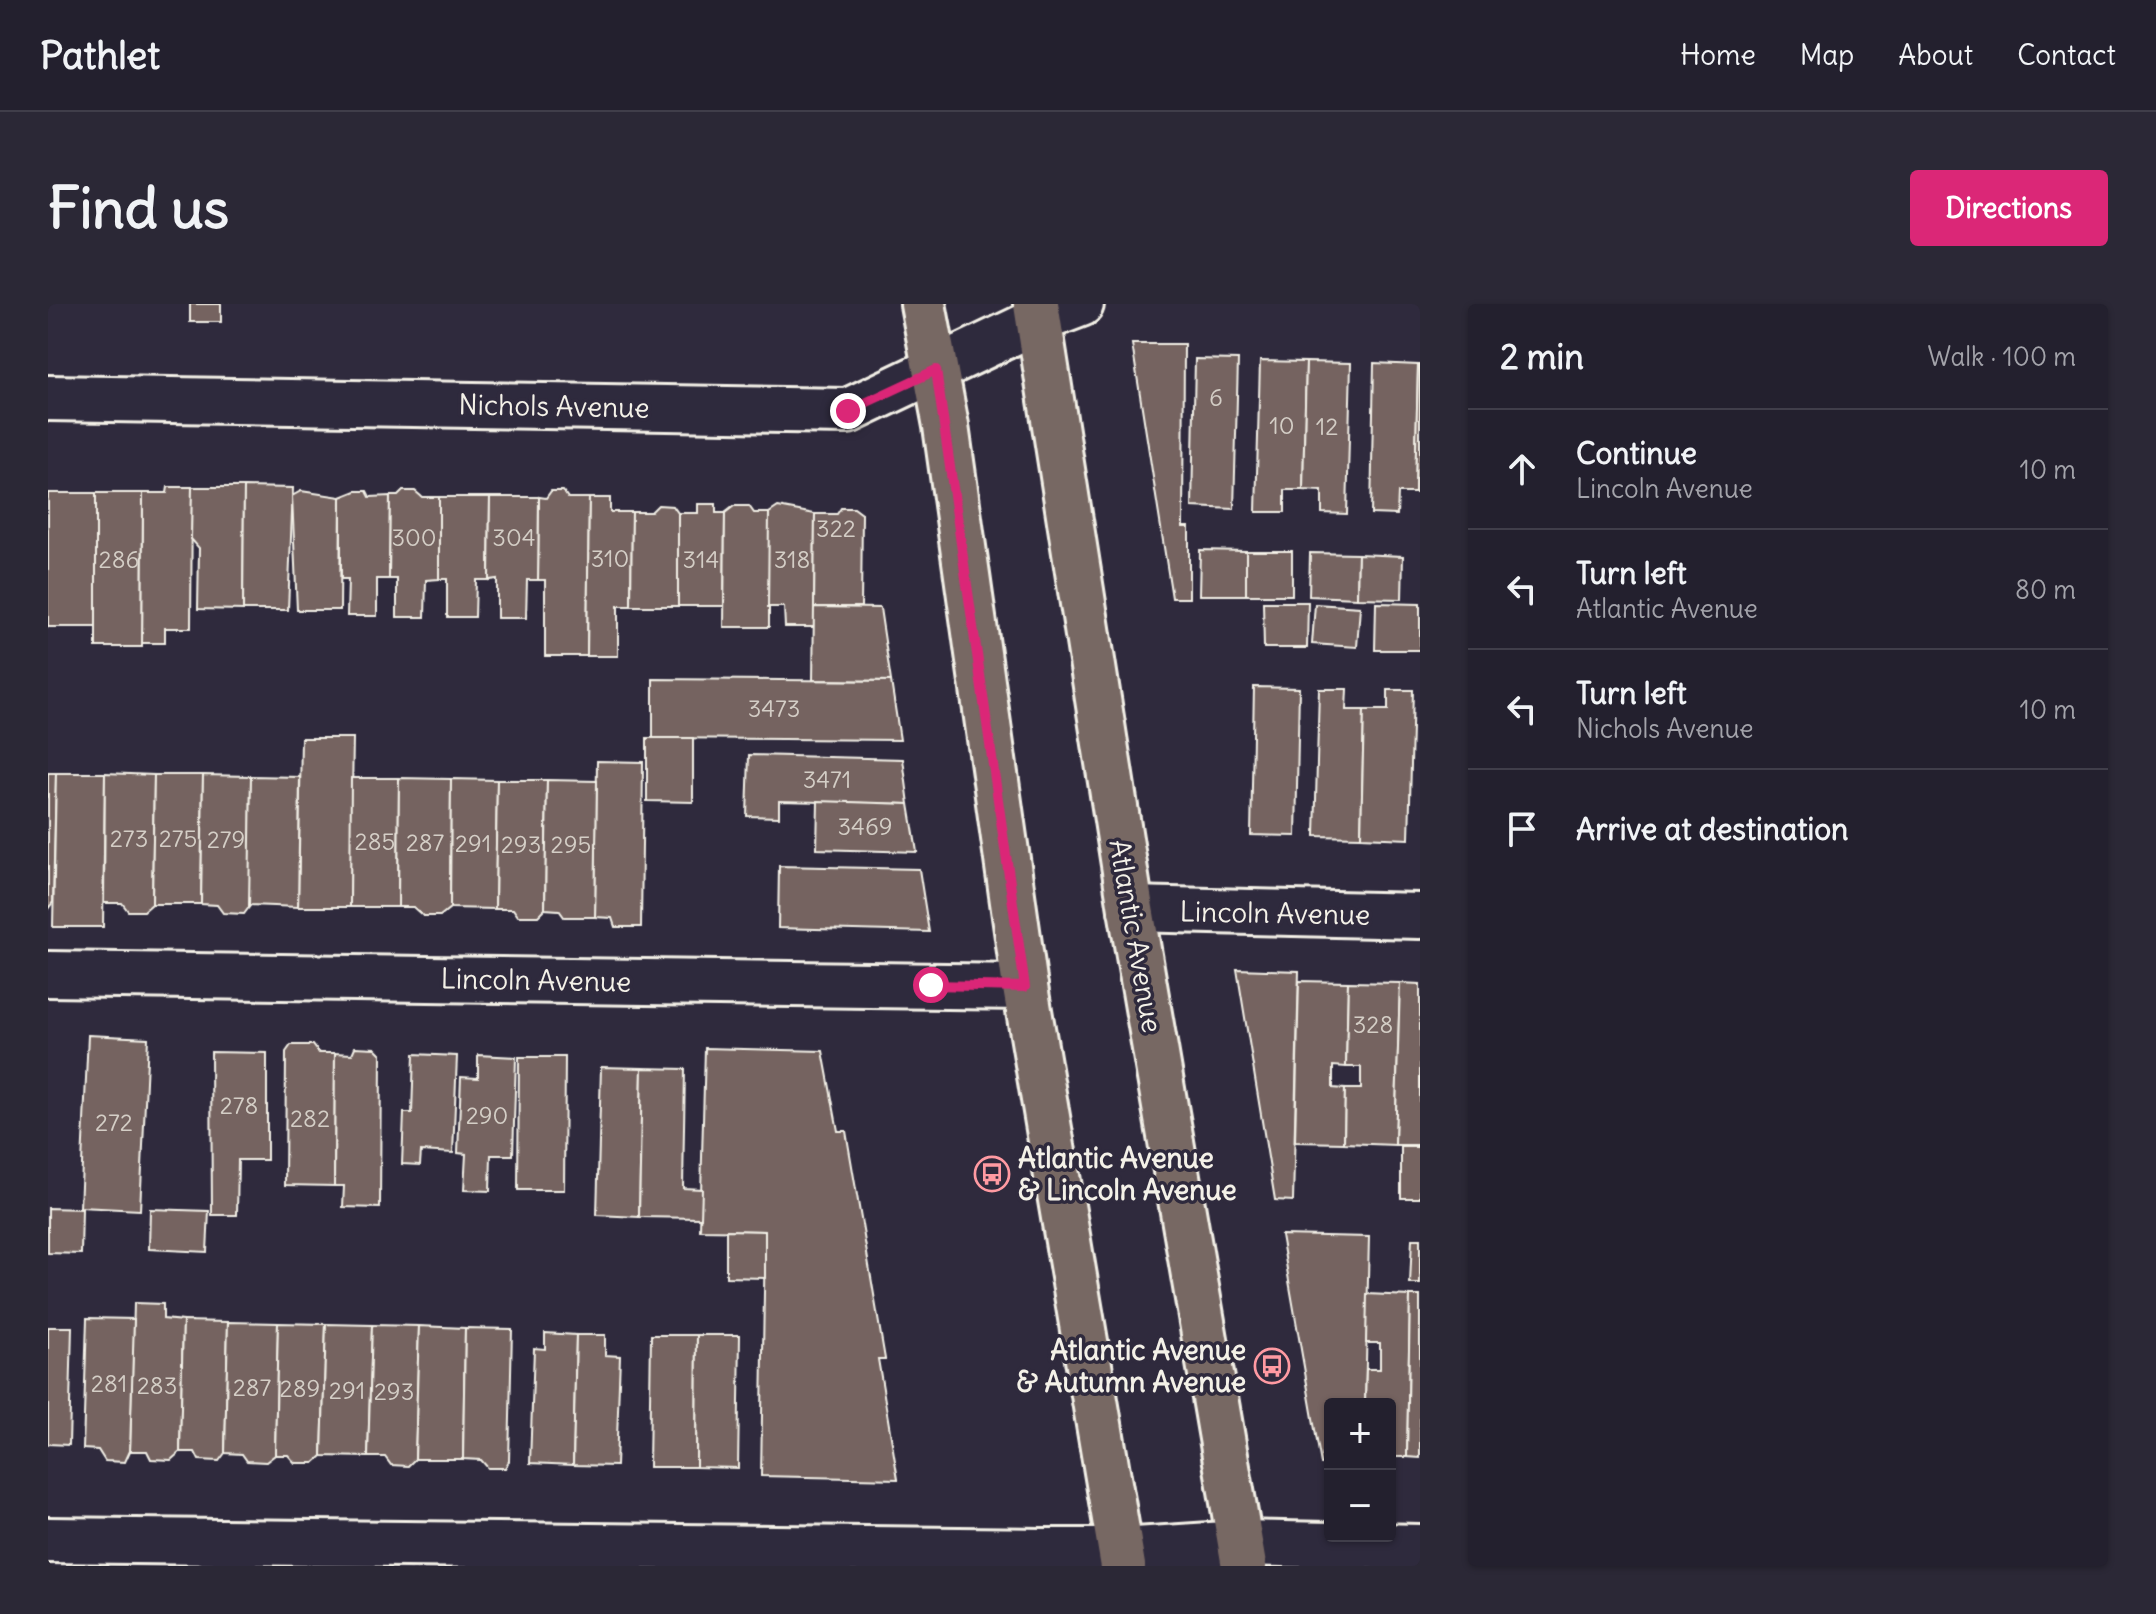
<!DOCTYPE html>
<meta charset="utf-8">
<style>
:root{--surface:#23202e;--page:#2b2836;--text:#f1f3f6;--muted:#a3a3aa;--line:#403e4a;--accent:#db2777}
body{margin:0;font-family:Delius,sans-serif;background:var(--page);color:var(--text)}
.controls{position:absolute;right:24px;bottom:24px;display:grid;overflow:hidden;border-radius:8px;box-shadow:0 2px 6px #0004}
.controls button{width:72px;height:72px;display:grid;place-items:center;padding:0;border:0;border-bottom:2px solid var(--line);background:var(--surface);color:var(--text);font:40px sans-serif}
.stop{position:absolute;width:24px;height:24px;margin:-18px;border:6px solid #db2777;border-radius:50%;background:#fff}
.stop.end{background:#db2777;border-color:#fff;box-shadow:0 2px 8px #0008}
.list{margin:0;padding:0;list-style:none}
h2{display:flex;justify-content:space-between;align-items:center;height:104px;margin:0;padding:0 32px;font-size:34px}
h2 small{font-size:26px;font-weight:400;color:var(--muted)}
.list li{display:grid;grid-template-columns:52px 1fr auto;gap:24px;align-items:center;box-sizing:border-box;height:120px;padding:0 32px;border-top:2px solid var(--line)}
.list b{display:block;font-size:30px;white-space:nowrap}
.list p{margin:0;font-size:26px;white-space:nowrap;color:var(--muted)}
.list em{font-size:26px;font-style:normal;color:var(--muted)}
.icon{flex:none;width:44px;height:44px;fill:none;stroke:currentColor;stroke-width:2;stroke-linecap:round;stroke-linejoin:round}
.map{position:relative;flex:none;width:1372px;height:1262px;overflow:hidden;border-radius:8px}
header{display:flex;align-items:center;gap:48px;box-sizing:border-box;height:112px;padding:0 40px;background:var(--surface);border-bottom:2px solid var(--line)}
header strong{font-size:38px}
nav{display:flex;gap:44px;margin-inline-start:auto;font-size:28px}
.intro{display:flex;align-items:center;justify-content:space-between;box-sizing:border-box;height:192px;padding:0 48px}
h1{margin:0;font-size:56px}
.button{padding:20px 36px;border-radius:8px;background:var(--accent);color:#fff;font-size:28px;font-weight:700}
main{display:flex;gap:48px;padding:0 48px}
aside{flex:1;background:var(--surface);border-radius:8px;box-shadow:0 2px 6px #0004}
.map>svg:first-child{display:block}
.building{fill:#746461;stroke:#f4f1e8;stroke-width:2}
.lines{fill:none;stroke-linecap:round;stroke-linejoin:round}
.minor-casing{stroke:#f4f1e8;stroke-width:50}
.primary-casing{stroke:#f4f1e8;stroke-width:50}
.minor{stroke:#2f2a3d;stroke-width:44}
.primary{stroke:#776864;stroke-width:44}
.route{stroke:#db2777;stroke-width:10}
.labels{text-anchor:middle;stroke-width:7;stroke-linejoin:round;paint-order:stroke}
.number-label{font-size:24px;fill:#d4cec6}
.street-label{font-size:28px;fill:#f4f1e8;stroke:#2f2a3d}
.poi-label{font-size:28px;font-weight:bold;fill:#f4f1e8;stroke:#2f2a3d;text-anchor:start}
</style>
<header>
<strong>Pathlet</strong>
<nav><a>Home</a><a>Map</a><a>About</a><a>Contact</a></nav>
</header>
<div class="intro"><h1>Find us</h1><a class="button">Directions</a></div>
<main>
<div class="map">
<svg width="1372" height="1262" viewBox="0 0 1372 1262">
<rect width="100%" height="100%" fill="#2f2a3d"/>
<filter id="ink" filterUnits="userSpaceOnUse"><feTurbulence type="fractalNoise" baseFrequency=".0125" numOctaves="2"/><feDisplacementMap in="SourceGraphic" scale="16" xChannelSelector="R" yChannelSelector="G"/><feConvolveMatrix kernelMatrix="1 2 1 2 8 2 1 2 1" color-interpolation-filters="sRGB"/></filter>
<g filter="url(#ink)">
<g class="building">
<rect x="142" y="0" width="31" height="18"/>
<polygon points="1084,40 1136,40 1135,223 1141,223 1141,294 1124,294"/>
<polygon points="1147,55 1190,56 1186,205 1144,203"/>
<polygon points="1212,57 1258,58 1255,186 1237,186 1237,208 1208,208"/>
<polygon points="1258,58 1303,59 1299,210 1274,209 1274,187 1255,186"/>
<polygon points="1326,59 1370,61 1367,189 1350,189 1349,211 1323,210"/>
<polygon points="1370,61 1372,61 1372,189 1367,189"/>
<polygon points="120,183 144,183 143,324 117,324 117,339 94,339 95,189 119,189"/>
<polygon points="144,183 196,183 195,306 150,305 151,244 143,235"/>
<polygon points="196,183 245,184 240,306 195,306"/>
<polygon points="253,187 293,193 292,306 249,306 244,192"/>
<polygon points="308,187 319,187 322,193 342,192 341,275 329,275 329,312 299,312 300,275 293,275 293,193"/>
<polygon points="355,187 367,187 374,193 391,193 391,275 378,276 377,313 349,313 349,275 341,275 342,192 350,192"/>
<polygon points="503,187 515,187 520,194 541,194 539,352 497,352 497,276 490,276 491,193 498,194"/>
<rect x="0" y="189" width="48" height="134"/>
<polygon points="48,189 95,189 94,343 48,343"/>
<polygon points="391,193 442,193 441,276 428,276 427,313 399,313 399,275 391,275"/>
<polygon points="442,193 491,193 490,276 479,276 478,314 449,314 449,275 441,276"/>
<polygon points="541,194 562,194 562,208 584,208 583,302 570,302 570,352 539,352"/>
<polygon points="650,200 668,200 668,209 677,209 676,302 630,302 630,209 650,209"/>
<polygon points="610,201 625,202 630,209 630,302 583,302 584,208 603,208"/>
<polygon points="686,202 701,202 706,209 721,209 721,323 676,323 677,209"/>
<polygon points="730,203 767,210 766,323 737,323 736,303 720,303 721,209"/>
<polygon points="793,204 806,204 814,210 813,303 766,303 767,210 789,210"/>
<polygon points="1152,246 1198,247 1198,291 1151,291"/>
<rect x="1198" y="247" width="46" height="44"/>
<polygon points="1262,249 1310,250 1309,294 1261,292"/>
<polygon points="1310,250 1355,252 1354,295 1309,294"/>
<polygon points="1215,298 1260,298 1259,344 1216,344"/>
<polygon points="1328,299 1372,300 1372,346 1327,346"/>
<polygon points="1267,300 1312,303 1309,343 1264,340"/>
<polygon points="766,303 832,304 843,377 765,376"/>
<polygon points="605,375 843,377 852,436 605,434"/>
<polygon points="1206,383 1251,384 1248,532 1203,531"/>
<polygon points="1271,385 1299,385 1298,406 1316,406 1313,533 1267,532"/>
<polygon points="1340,386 1365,386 1361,535 1313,533 1316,406 1340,406"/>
<polygon points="253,434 305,434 302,603 250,603"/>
<polygon points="599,434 645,434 645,498 599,497"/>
<polygon points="701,451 855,455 861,500 731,497 731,513 699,512"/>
<polygon points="549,457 595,458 593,623 567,623 564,614 547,613"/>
<polygon points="0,469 8,469 5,598 0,605"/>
<polygon points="8,469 57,469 55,623 5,623"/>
<polygon points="57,469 106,471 104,600 96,607 80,607 74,599 56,599"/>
<polygon points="106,471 155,471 153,600 104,600"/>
<polygon points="155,471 203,472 202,602 196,610 175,609 169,601 153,600"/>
<polygon points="203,472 252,473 250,603 201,601"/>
<polygon points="303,474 351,474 350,603 302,603"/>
<polygon points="351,474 403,475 402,604 392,612 375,612 365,603 350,603"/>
<polygon points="403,475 449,476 447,605 402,604"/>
<polygon points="449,476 499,476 497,605 490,612 470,612 465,605 447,605"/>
<polygon points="499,476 549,477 547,613 516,613 511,606 497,605"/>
<polygon points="770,497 861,500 869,548 769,545"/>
<polygon points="731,562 871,565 881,628 730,624"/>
<polygon points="1189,665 1251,667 1245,897 1227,896"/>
<polygon points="1251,677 1300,678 1298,763 1285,762 1285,784 1297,785 1296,839 1247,838"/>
<polygon points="1300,678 1352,679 1347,841 1296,839 1297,785 1313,785 1313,763 1298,763"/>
<polygon points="1352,679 1372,680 1372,841 1347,841"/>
<polygon points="40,731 100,734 92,906 32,903"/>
<polygon points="243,741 265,741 271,749 287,749 286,882 237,881 238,748"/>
<polygon points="307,743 327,744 333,750 332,904 295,903 296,882 286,882 287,749 304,750"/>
<polygon points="657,744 775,747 790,827 798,827 837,1055 830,1055 850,1175 713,1172 717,927 652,926"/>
<polygon points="163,748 219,749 219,856 190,856 189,911 164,911"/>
<polygon points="366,750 409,752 405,849 373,847 372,861 354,860 356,809 364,809"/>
<polygon points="430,751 468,753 465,851 443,851 442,887 416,886 418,850 410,849 413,773 430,774"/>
<polygon points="471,753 517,753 516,886 470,886"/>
<polygon points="553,763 594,764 591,913 549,911"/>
<polygon points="594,764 637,765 635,884 654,885 653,914 591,913"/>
<rect x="1353" y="843" width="19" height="51"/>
<polygon points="0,904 34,905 33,950 0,949"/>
<polygon points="102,905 161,907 159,948 101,945"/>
<polygon points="678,926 717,927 717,974 678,973"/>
<polygon points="1233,931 1321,933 1317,1100 1282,1100 1282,1160 1273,1160"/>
<polygon points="1364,935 1372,935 1372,980 1362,980"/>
<polygon points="1319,990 1362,992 1359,1153 1342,1153 1342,1100 1317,1100 1318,1065 1332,1065 1332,1039 1318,1039"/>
<polygon points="1362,992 1372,992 1372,1154 1359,1153"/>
<polygon points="86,999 115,1000 115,1015 135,1017 132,1148 123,1156 103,1155 99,1147 82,1147"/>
<polygon points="39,1014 86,1015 82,1147 77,1158 57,1157 50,1146 35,1145"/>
<polygon points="135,1017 180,1018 177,1149 171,1157 151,1156 147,1148 132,1148"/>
<polygon points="180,1018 230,1019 227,1151 218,1158 199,1157 194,1150 177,1149"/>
<polygon points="230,1019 278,1020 274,1152 266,1159 247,1159 240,1151 227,1151"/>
<polygon points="278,1020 324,1021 320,1153 274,1152"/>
<polygon points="324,1021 371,1022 367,1155 360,1162 343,1161 337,1153 320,1153"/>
<polygon points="371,1022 417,1024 415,1155 367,1155"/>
<polygon points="0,1023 24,1023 21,1141 0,1140"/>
<polygon points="417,1024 464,1025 461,1157 457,1164 440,1164 433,1156 415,1155"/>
<polygon points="497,1029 528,1031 525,1161 482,1159 486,1044 497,1045"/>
<polygon points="528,1031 557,1031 557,1051 572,1052 568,1162 525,1161"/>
<polygon points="603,1031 649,1031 648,1163 601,1163"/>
<polygon points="649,1031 692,1031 690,1164 648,1163"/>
</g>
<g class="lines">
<g class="minor-casing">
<g id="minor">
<polyline points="0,94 800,107 991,16 1033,0"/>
<polyline points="1083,605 1372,612"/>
<polyline points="0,670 977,683"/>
<polyline points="0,1236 994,1247 1073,1247 1193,1239 1372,1243"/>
</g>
</g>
<g class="primary-casing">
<g id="primary">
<polyline points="875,0 898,122 977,683 1075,1262"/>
<polyline points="988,0 1083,605 1196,1262"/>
</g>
</g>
<use href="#minor" class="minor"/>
<use href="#primary" class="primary"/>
</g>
</g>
<g class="lines" filter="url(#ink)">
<polyline class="route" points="800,107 888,66 977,683 883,681"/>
</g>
<defs>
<g id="bus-ring" transform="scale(1.8)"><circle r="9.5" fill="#2f2a3d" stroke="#ff9aa2" stroke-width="1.5"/><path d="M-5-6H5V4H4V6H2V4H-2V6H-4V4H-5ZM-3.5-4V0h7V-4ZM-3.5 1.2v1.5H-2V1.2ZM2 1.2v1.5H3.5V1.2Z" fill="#ff9aa2"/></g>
</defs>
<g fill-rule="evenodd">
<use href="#bus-ring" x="944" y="870"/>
<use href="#bus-ring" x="1224" y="1062"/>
</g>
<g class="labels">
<g class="number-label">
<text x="1168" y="102">6</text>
<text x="1234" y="130">10</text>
<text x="1279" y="131">12</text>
<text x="788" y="233">322</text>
<text x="366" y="242">300</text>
<text x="466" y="242">304</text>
<text x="562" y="263">310</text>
<text x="71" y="264">286</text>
<text x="653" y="264">314</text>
<text x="744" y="264">318</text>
<text x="726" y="413">3473</text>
<text x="779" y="484">3471</text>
<text x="817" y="531">3469</text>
<text x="81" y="543">273</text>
<text x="130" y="543">275</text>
<text x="178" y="544">279</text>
<text x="327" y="546">285</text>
<text x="377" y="547">287</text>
<text x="425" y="548">291</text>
<text x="473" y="549">293</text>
<text x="523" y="549">295</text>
<text x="1325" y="729">328</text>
<text x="191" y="810">278</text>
<text x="439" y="820">290</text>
<text x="262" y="823">282</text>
<text x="66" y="827">272</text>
<text x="61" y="1088">281</text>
<text x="109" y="1090">283</text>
<text x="204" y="1092">287</text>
<text x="252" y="1093">289</text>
<text x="299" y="1095">291</text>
<text x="346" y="1096">293</text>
</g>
<g class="street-label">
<text transform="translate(506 102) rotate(1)" y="10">Nichols Avenue</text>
<text transform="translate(1227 609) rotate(1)" y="10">Lincoln Avenue</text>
<text transform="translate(1088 632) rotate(80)" y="10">Atlantic Avenue</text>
<text transform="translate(488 676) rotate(1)" y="10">Lincoln Avenue</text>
</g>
<g class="poi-label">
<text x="970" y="864">Atlantic Avenue<tspan x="970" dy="32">&amp; Lincoln Avenue</tspan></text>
<text x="1198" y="1056" text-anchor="end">Atlantic Avenue<tspan x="1198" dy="32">&amp; Autumn Avenue</tspan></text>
</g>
</g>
</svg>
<div class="controls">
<button>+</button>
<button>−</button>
</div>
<div class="stop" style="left:883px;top:681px"></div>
<div class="stop end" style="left:800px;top:107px"></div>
</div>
<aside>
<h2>2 min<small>Walk · 100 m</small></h2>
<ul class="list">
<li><svg class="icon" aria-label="ahead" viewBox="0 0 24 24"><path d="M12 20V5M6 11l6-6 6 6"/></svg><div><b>Continue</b><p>Lincoln Avenue</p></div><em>10 m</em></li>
<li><svg class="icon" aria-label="left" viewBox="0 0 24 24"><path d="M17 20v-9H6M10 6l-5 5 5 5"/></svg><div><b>Turn left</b><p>Atlantic Avenue</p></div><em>80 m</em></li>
<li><svg class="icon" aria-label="left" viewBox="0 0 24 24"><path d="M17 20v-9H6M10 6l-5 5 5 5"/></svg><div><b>Turn left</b><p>Nichols Avenue</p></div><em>10 m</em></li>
<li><svg class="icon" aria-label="arrive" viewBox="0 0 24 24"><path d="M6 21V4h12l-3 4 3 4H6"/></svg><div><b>Arrive at destination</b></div></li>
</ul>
</aside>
</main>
